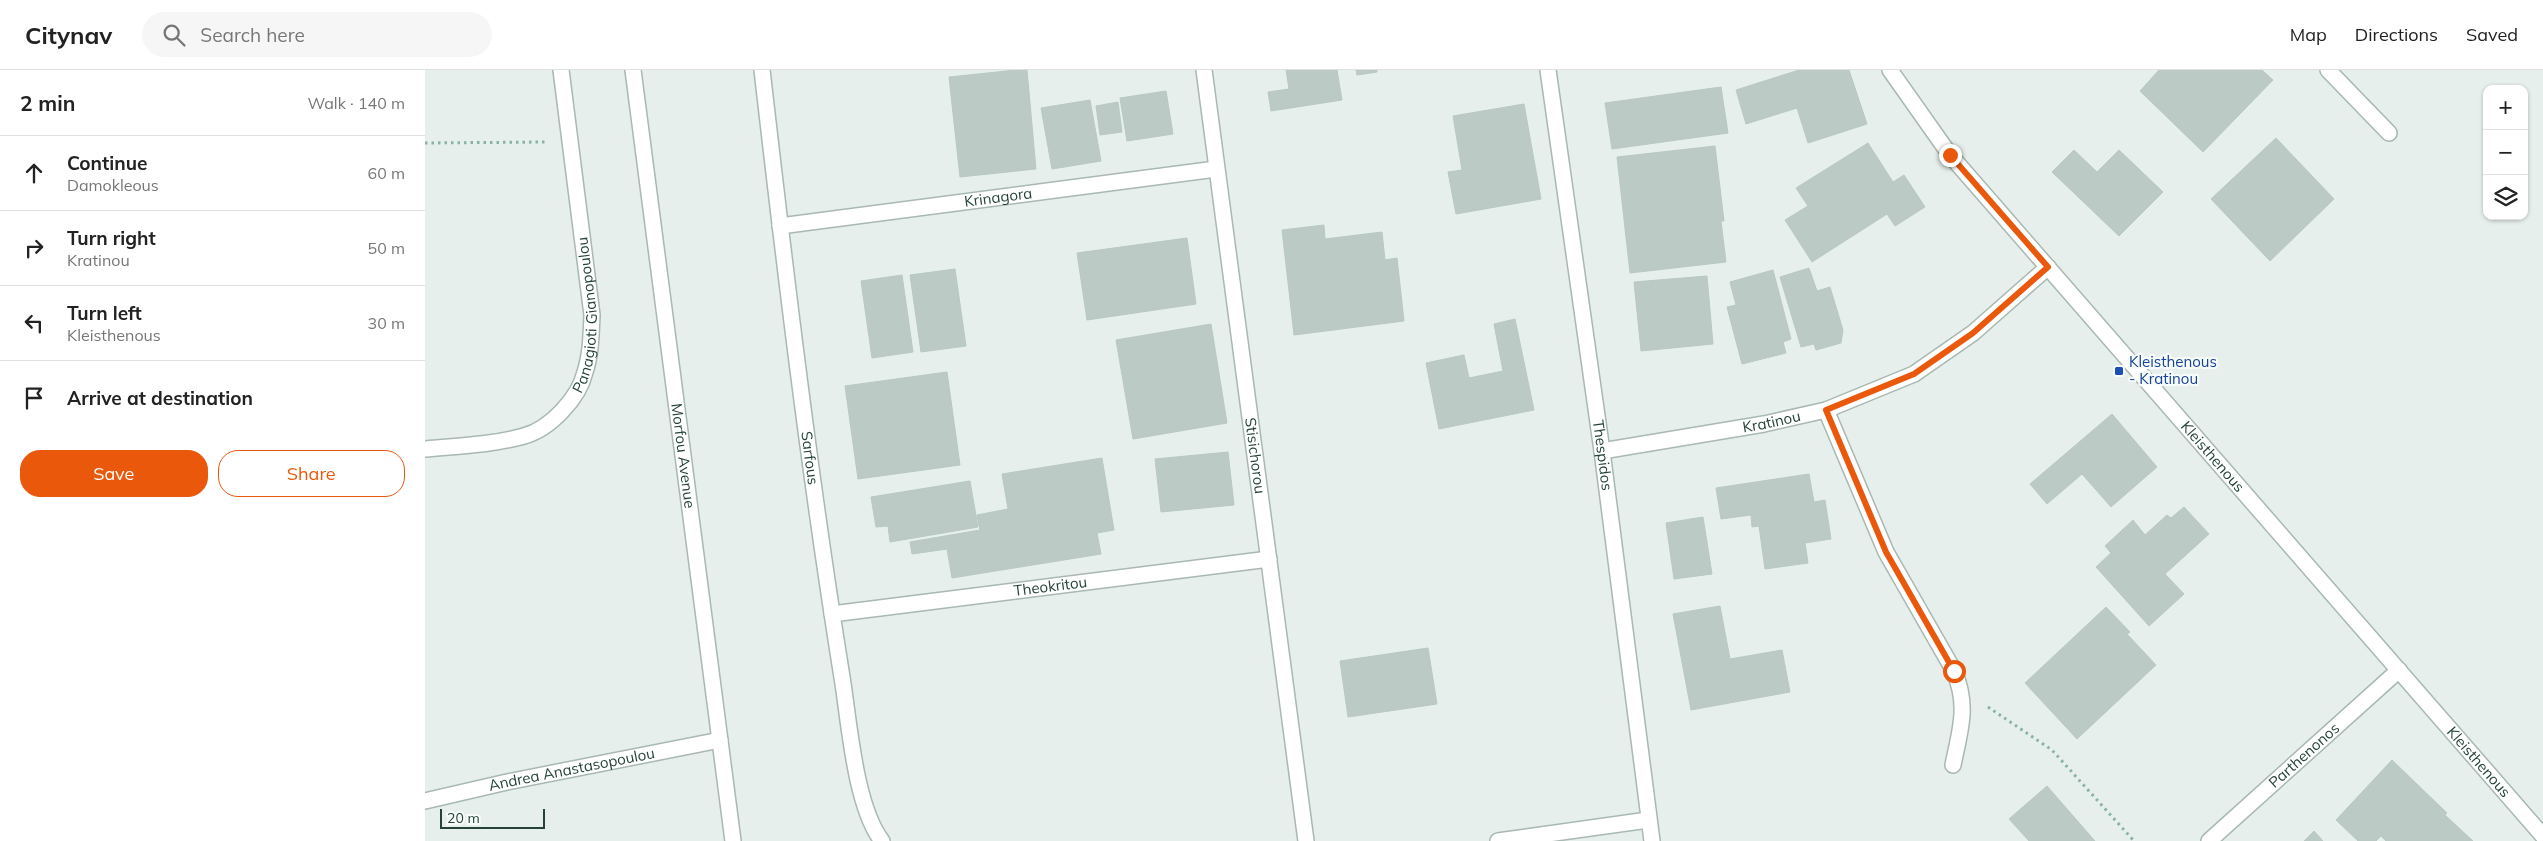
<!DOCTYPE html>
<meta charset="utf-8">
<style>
:root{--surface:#fff;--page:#f6f6f6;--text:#222;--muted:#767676;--line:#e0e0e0;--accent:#ea580c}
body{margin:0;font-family:Mulish,sans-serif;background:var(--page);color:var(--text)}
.controls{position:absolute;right:15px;top:15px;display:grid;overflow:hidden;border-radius:10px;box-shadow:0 1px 4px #0004}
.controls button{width:45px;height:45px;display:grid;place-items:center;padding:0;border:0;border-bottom:1px solid var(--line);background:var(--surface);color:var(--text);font:25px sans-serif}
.scale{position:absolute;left:15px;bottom:12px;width:105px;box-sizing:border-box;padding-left:5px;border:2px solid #24423a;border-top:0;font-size:14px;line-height:18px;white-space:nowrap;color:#24423a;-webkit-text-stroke:4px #f7fbf9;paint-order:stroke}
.stop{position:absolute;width:15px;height:15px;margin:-11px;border:4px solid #ea580c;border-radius:50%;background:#fff}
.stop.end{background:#ea580c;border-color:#fff;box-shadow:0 1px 5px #0008}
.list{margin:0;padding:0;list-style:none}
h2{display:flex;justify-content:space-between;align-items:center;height:65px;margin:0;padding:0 20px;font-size:21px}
h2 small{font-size:16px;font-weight:400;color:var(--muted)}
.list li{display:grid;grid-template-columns:32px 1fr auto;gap:15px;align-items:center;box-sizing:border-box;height:75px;padding:0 20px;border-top:1px solid var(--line)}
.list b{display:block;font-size:19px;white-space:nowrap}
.list p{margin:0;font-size:16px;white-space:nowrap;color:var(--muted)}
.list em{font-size:16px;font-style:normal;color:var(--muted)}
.actions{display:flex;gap:10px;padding:15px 20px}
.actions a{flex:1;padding:11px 0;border:1px solid var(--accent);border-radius:20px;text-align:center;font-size:18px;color:var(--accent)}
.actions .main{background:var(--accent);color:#fff}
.icon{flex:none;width:28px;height:28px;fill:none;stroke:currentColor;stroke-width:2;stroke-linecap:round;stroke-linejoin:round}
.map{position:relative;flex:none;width:2118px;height:771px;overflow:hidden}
header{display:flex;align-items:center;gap:30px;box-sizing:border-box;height:70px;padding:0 25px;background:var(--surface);border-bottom:1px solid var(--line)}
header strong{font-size:24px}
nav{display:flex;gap:28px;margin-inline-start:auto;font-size:18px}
.search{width:350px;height:45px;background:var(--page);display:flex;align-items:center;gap:12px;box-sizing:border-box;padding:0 18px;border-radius:28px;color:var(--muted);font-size:19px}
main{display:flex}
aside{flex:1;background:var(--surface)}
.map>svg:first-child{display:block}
.building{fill:#bbcac4;stroke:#b8c9c2}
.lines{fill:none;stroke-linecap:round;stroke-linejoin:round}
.minor-casing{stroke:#a8b8b2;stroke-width:18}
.path{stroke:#86b3a5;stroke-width:3;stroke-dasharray:2.5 4;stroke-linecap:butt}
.minor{stroke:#fff;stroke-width:15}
.route{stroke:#ea580c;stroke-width:6}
.transit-dot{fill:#1a4fb4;stroke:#f7fbf9;stroke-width:2}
.labels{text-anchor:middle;stroke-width:4.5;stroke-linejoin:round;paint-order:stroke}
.street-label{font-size:15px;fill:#24423a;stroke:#f7fbf9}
.transit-label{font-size:15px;fill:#164399;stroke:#f7fbf9;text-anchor:start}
</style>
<header>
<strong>Citynav</strong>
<div class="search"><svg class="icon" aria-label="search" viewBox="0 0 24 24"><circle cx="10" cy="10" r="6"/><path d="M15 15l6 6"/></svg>Search here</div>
<nav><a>Map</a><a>Directions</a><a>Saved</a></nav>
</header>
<main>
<aside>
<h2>2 min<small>Walk · 140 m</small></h2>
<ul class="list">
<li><svg class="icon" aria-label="ahead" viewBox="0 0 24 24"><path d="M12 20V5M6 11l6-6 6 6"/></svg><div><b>Continue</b><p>Damokleous</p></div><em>60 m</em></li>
<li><svg class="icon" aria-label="right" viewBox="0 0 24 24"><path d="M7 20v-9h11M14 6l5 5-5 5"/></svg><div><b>Turn right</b><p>Kratinou</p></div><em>50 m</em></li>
<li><svg class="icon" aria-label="left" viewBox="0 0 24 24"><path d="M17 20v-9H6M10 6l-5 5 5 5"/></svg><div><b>Turn left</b><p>Kleisthenous</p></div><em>30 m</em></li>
<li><svg class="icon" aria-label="arrive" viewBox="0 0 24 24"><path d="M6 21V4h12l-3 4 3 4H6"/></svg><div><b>Arrive at destination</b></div></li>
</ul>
<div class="actions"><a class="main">Save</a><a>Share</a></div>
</aside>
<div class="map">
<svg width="2118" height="771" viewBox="0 0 2118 771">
<rect width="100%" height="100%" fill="#e6efeb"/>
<g class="building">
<polygon points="591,0 602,0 611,99 535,107 524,7"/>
<polygon points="861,0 912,0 917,30 846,41 843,22 864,19"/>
<polygon points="931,0 952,0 952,2 932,5"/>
<polygon points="1374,0 1424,0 1442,54 1383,73 1372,38 1321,54 1311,20"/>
<polygon points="1734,0 1837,0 1848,10 1778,82 1715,21"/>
<polygon points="1296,17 1303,63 1187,79 1180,33"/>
<polygon points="741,21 748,64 702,71 695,28"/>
<polygon points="665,30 676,91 627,99 616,38"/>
<polygon points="693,32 697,62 675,65 671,36"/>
<polygon points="1099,34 1116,129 1031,144 1023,102 1037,100 1028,46"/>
<polygon points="1851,68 1909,129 1845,191 1786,129"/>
<polygon points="1443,73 1468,112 1479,105 1500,137 1470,156 1462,144 1387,192 1360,150 1383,136 1371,118"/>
<polygon points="1290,76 1299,151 1296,151 1301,192 1205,203 1192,87"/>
<polygon points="1649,80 1672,102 1694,80 1738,122 1694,166 1627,102"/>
<polygon points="899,155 900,169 957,162 960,190 972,188 979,251 869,265 857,160"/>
<polygon points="762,168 771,234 662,250 652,183"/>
<polygon points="1384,198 1392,221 1405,217 1418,260 1416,273 1391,280 1389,274 1376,277 1355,207"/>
<polygon points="530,199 541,276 496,282 485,205"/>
<polygon points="1348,200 1366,269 1358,272 1361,283 1317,294 1302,237 1311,235 1305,212"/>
<polygon points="477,205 488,282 447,288 436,211"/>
<polygon points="1282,206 1288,274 1216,281 1209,212"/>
<polygon points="1090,249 1109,340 1014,359 1001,293 1039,285 1044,308 1078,301 1069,254"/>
<polygon points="786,254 802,353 708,369 691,270"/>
<polygon points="522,302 535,395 433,409 420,316"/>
<polygon points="1687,344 1732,397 1686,437 1657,404 1622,434 1605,414"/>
<polygon points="803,382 809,435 736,442 730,389"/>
<polygon points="677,388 689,460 672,463 676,484 527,508 522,479 487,484 485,472 555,460 552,445 583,439 577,404"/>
<polygon points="1384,404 1389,432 1400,430 1406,469 1380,473 1383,493 1340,499 1334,456 1327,457 1326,445 1296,449 1291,418"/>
<polygon points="545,411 553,457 465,472 463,456 451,457 446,427"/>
<polygon points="1759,437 1784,464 1740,504 1759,524 1724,556 1671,497 1686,483 1680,476 1708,450 1720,465 1742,445 1746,448"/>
<polygon points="1278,447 1287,504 1249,509 1241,453"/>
<polygon points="1295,536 1305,589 1357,580 1365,622 1266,640 1248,544"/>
<polygon points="1681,537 1705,562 1702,564 1731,595 1652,669 1600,613"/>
<polygon points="1003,578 1012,634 923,647 915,591"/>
<polygon points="1967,690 2022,743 2020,745 2048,771 1961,771 1956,766 1951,771 1933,771 1911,750"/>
<polygon points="1622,716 1670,771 1604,771 1584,749"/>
<polygon points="1889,761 1898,771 1879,771"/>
</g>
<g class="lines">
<g class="minor-casing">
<g id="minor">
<path id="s1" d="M208 0 308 771"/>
<path id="s2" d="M337 0C360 200 384 401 416 601 424 647 429 735 457 771"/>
<path id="s3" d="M779 0 881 771"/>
<path id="s4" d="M1123 0 1177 381 1227 771"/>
<path id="s5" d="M1465 0 1525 85 2118 766"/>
<polyline points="1903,0 1964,63"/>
<path id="s6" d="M355 156 791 99"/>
<path d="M1401 340 1461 482 1529 601C1544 636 1535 660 1528 695"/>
<path id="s7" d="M0 379C32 376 67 375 99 366 125 359 154 328 160 302 166 284 166 265 167 245L136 0"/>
<path id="s8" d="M1177 381 1339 354 1401 340 1489 304 1548 263 1623 197"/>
<path id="s9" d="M407 544 844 489"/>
<path id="s10" d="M0 731 82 712 295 670"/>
<polyline points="1073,771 1223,750"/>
<path id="s11" d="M1784 771 1974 600"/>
</g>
</g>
<g class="path">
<polyline points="0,73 120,72"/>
<polyline points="1563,637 1627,680 1709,771"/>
</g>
<use href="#minor" class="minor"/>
</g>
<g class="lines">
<polyline class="route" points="1525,85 1623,197 1548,263 1489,304 1401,340 1461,482 1529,601"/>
</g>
<rect class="transit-dot" x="1689" y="296" width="10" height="10" rx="2.5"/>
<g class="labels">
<g class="street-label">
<text dy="5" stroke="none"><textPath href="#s6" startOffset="220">Krinagora</textPath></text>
<text dy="5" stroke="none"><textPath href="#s7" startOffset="249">Panagioti Gianopoulou</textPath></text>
<text dy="5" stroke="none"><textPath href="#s8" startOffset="172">Kratinou</textPath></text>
<text dy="5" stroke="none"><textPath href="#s4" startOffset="389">Thespidos</textPath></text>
<text dy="5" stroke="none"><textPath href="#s1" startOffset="389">Morfou Avenue</textPath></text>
<text dy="5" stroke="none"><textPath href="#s3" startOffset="389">Stisichorou</textPath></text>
<text dy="5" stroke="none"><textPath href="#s5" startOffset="504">Kleisthenous</textPath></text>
<text dy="5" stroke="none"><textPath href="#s2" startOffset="391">Sarfous</textPath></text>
<text dy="5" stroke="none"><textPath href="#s9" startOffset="220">Theokritou</textPath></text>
<text dy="5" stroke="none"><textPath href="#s11" startOffset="128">Parthenonos</textPath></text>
<text dy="5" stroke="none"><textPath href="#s5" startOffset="909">Kleisthenous</textPath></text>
<text dy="5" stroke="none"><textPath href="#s10" startOffset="150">Andrea Anastasopoulou</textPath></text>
</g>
<g class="transit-label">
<text x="1704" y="297">Kleisthenous<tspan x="1704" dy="17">- Kratinou</tspan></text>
</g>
</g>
</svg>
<div class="controls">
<button>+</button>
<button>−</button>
<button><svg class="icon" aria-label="layers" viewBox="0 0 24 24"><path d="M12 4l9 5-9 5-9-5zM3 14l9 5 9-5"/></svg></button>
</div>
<div class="scale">20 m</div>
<div class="stop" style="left:1529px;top:601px"></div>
<div class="stop end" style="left:1525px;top:85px"></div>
</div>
</main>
